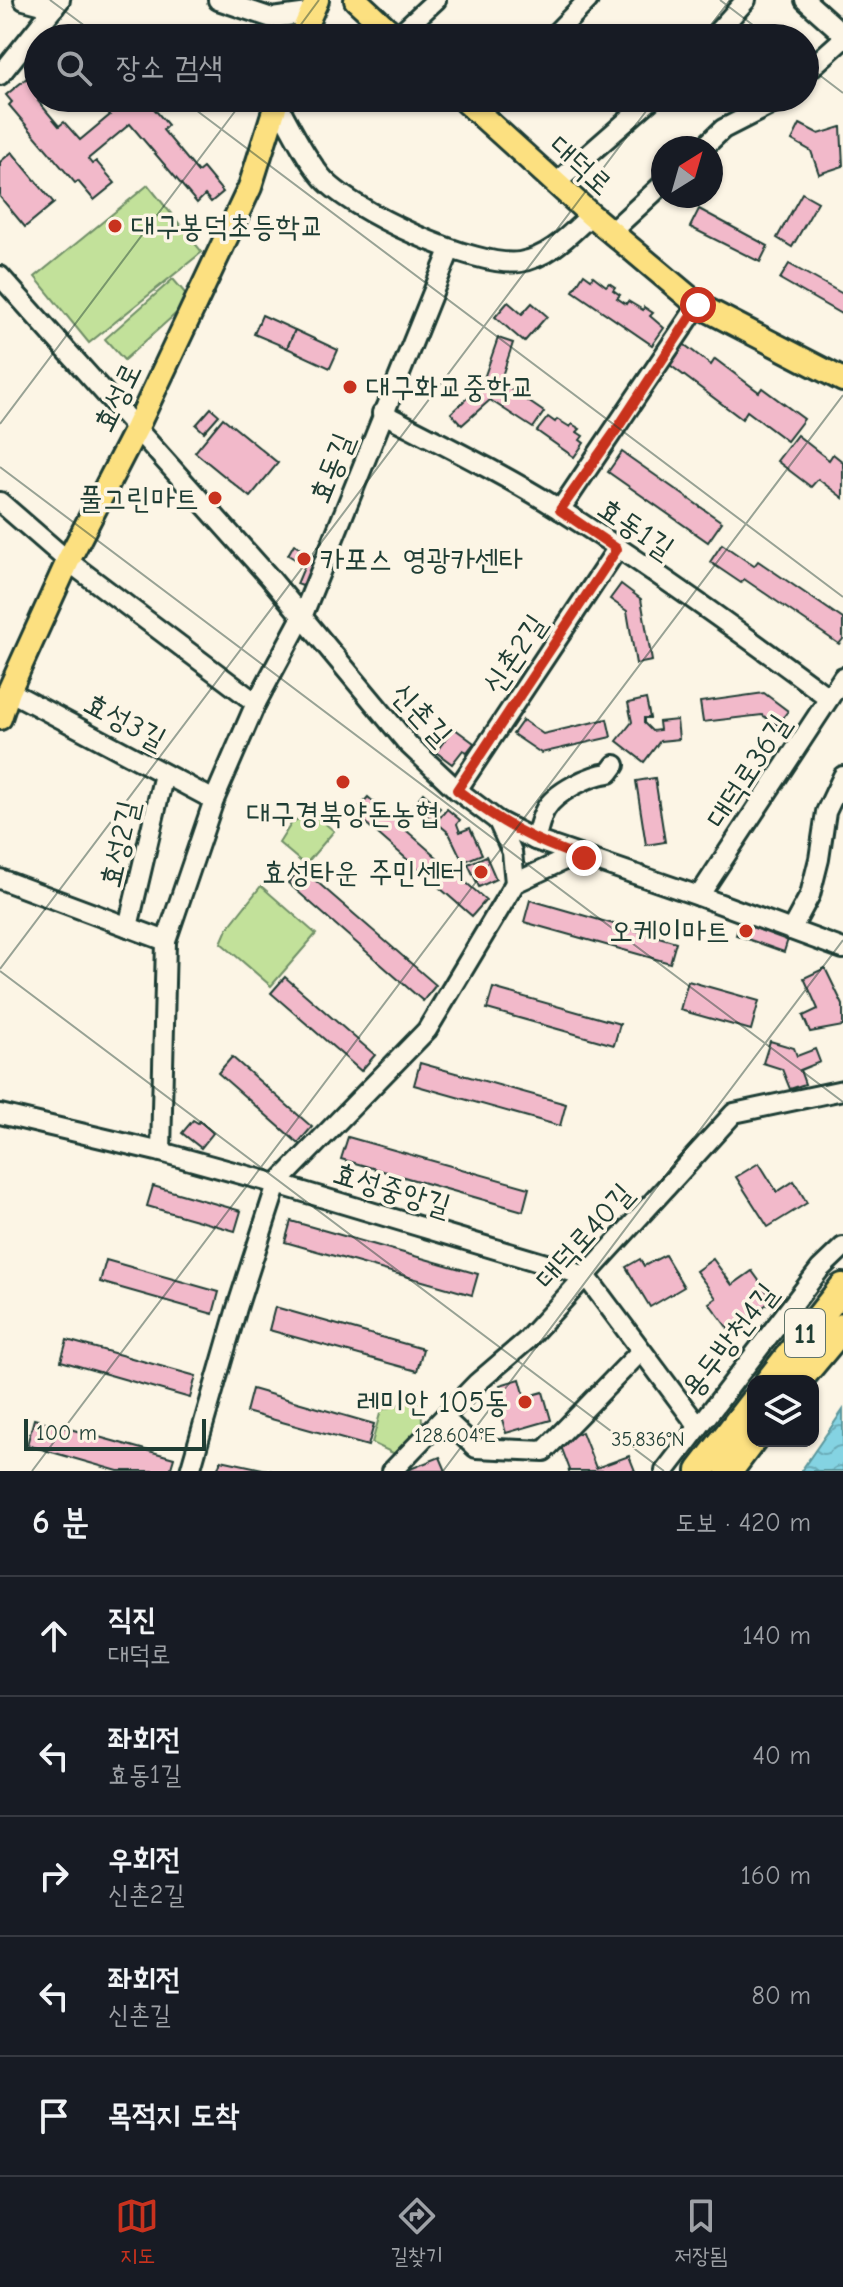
<!DOCTYPE html>
<html lang="ko">
<meta charset="utf-8">
<style>
:root{--surface:#171b24;--page:#20242c;--text:#f1f3f6;--muted:#9ea1a6;--line:#363941;--accent:#c8321e}
body{margin:0;font-family:"Comic Neue","Poor Story",sans-serif;background:var(--page);color:var(--text)}
.controls{position:absolute;right:24px;bottom:24px;display:grid;overflow:hidden;border-radius:16px;box-shadow:0 2px 6px #0004}
.controls button{width:72px;height:72px;display:grid;place-items:center;padding:0;border:0;border-bottom:2px solid var(--line);background:var(--surface);color:var(--text);font:40px sans-serif}
.compass{position:absolute;left:651px;top:136px;width:72px;height:72px;border-radius:50%;background:var(--surface);box-shadow:0 2px 6px #0004;rotate:37deg}
.scale{position:absolute;left:24px;bottom:20px;width:182px;box-sizing:border-box;padding-left:8px;border:4px solid #1f3d34;border-top:0;font-size:22px;line-height:28px;white-space:nowrap;color:#1f3d34;-webkit-text-stroke:6px #fcf5e5;paint-order:stroke}
.stop{position:absolute;width:24px;height:24px;margin:-18px;border:6px solid #c8321e;border-radius:50%;background:#fff}
.stop.end{background:#c8321e;border-color:#fff;box-shadow:0 2px 8px #0008}
.list{margin:0;padding:0;list-style:none}
h2{display:flex;justify-content:space-between;align-items:center;height:104px;margin:0;padding:0 32px;font-size:34px}
h2 small{font-size:26px;font-weight:400;color:var(--muted)}
.list li{display:grid;grid-template-columns:52px 1fr auto;gap:24px;align-items:center;box-sizing:border-box;height:120px;padding:0 32px;border-top:2px solid var(--line)}
.list b{display:block;font-size:30px;white-space:nowrap}
.list p{margin:0;font-size:26px;white-space:nowrap;color:var(--muted)}
.list em{font-size:26px;font-style:normal;color:var(--muted)}
.icon{flex:none;width:44px;height:44px;fill:none;stroke:currentColor;stroke-width:2;stroke-linecap:round;stroke-linejoin:round}
.map{position:relative;flex:none;width:843px;height:1471px;overflow:hidden}
.search{position:absolute;background:var(--surface);box-shadow:0 2px 6px #0004;left:24px;right:24px;top:24px;height:88px;display:flex;align-items:center;gap:20px;box-sizing:border-box;padding:0 28px;border-radius:44px;color:var(--muted);font-size:30px}
.sheet{height:704px;background:var(--surface)}
nav{display:flex;justify-content:space-around;align-items:center;box-sizing:border-box;height:112px;border-top:2px solid var(--line);background:var(--surface);font-size:22px;color:var(--muted)}
nav a{display:grid;justify-items:center;gap:4px}
nav .on{color:var(--accent)}
.map>svg:first-child{display:block}
.green{fill:#c2e19a;stroke:#708f67;stroke-width:2}
.water{fill:url(#water-waves);stroke:#5c979c;stroke-width:2}
.building{fill:#f2b9ca;stroke:#1f3d34;stroke-width:2}
.lines{fill:none;stroke-linecap:round;stroke-linejoin:round}
.minor-casing{stroke:#1f3d34;stroke-width:24}
.major-casing{stroke:#1f3d34;stroke-width:28}
.highway-casing{stroke:#1f3d34;stroke-width:32}
.minor{stroke:#fcf5e5;stroke-width:18}
.major{stroke:#fce080;stroke-width:22}
.highway{stroke:#fce080;stroke-width:26}
.route{stroke:#c8321e;stroke-width:10}
.ticks{fill:none;stroke:#1f3d34;stroke-width:2;stroke-opacity:0.45}
.poi-dot{fill:#c8321e;stroke:#fcf5e5;stroke-width:3}
.labels{text-anchor:middle;stroke-width:7;stroke-linejoin:round;paint-order:stroke}
.shield{fill:#fcf5e5;stroke:#617469;stroke-width:2}
.shield-label{font-size:28px;font-weight:bold;fill:#1f3d34}
.street-label{font-size:30px;fill:#1f3d34;stroke:#fcf5e5}
.poi-label{font-size:30px;fill:#1f3d34;stroke:#fcf5e5;text-anchor:end}
.ticks-label{font-size:20px;text-anchor:middle;fill:#1f3d34;stroke:#fcf5e5;stroke-width:7;stroke-linejoin:round;paint-order:stroke}
</style>
<div class="map">
<svg width="843" height="1471" viewBox="0 0 843 1471">
<defs>
<pattern id="water-waves" width="16" height="10" patternUnits="userSpaceOnUse" patternTransform="scale(2)"><rect width="16" height="10" fill="#84d3e2"/><path d="M0 5q4-4 8 0t8 0" fill="none" stroke="#6bacb8"/></pattern>
</defs>
<rect width="100%" height="100%" fill="#fcf5e5"/>
<filter id="ink" filterUnits="userSpaceOnUse"><feTurbulence type="fractalNoise" baseFrequency=".0125" numOctaves="2"/><feDisplacementMap in="SourceGraphic" scale="16" xChannelSelector="R" yChannelSelector="G"/><feConvolveMatrix kernelMatrix="1 2 1 2 8 2 1 2 1" color-interpolation-filters="sRGB"/></filter>
<g filter="url(#ink)">
<g class="green">
<polygon points="148,185 202,252 89,343 35,277"/>
<polygon points="173,279 191,300 124,360 105,339"/>
<polygon points="310,811 334,831 305,865 279,843 291,824"/>
<polygon points="261,886 316,934 271,986 221,943 227,929"/>
<polygon points="421,1397 422,1425 395,1454 372,1443 381,1410"/>
</g>
<polygon class="water" points="843,1410 843,1471 801,1471"/>
<g class="building">
<polygon points="27,78 38,91 38,98 41,98 38,101 59,126 64,122 80,140 110,115 96,98 145,98 168,125 163,130 198,172 203,168 223,192 211,202 205,195 197,203 130,124 88,159 92,164 96,161 115,183 94,200 78,181 75,183 9,105 12,102 6,95"/>
<polygon points="800,124 819,134 841,127 843,166 819,174 811,151 792,140"/>
<polygon points="12,152 54,203 25,227 0,197 0,162"/>
<polygon points="802,193 818,202 792,247 777,238"/>
<polygon points="699,209 768,246 760,262 690,227"/>
<polygon points="789,264 843,294 843,315 780,279"/>
<polygon points="584,274 591,279 593,276 606,286 609,283 615,287 613,290 620,295 617,298 626,304 628,301 643,310 644,307 653,313 650,316 664,328 652,345 573,291"/>
<polygon points="508,302 522,314 532,303 547,316 524,342 495,317"/>
<polygon points="262,315 295,330 287,348 254,334"/>
<polygon points="295,330 338,350 330,368 287,348"/>
<polygon points="498,338 513,343 500,382 544,412 533,428 490,400 462,425 451,413 482,384"/>
<polygon points="681,342 711,365 715,359 759,392 762,388 804,419 787,441 747,411 742,419 666,362"/>
<polygon points="211,408 219,415 204,432 196,425"/>
<polygon points="548,417 555,422 557,419 570,427 572,424 580,429 577,432 583,436 580,440 584,443 574,457 537,431"/>
<polygon points="223,418 278,463 250,497 195,452"/>
<polygon points="797,435 829,460 833,454 843,462 843,498 818,479 811,487 777,461"/>
<polygon points="622,452 722,522 708,542 608,472"/>
<polygon points="294,544 318,558 305,587 297,584 305,565 288,555"/>
<polygon points="722,544 754,566 758,561 843,619 843,639 839,644 744,579 741,583 710,562"/>
<polygon points="621,584 641,599 652,661 636,664 627,611 610,599"/>
<polygon points="764,693 788,711 777,725 762,715 703,722 700,702"/>
<polygon points="646,699 650,718 644,718 644,723 652,731 660,730 659,722 677,720 679,739 660,741 644,762 617,741 632,722 628,703"/>
<polygon points="607,719 611,737 541,753 513,734 523,720 543,734"/>
<polygon points="451,726 474,743 467,752 463,750 452,764 436,752 447,737 444,735"/>
<polygon points="655,778 665,842 646,845 636,781"/>
<polygon points="423,793 440,808 431,819 414,804"/>
<polygon points="368,797 486,900 472,916 354,813"/>
<polygon points="447,809 460,820 457,824 460,832 470,828 482,854 463,862 449,833 436,822"/>
<polygon points="486,856 496,879 479,887 468,864"/>
<polygon points="301,868 436,985 423,1001 288,883"/>
<polygon points="530,900 676,942 670,963 524,922"/>
<polygon points="740,923 788,939 784,952 736,935"/>
<polygon points="825,968 843,1005 843,1026 810,1032 803,1016 818,1009 804,978"/>
<polygon points="285,977 375,1055 361,1071 271,993"/>
<polygon points="688,981 759,1001 751,1030 680,1010"/>
<polygon points="493,988 620,1024 614,1045 487,1009"/>
<polygon points="770,1041 794,1048 797,1056 815,1049 820,1062 800,1070 805,1084 790,1089 782,1069 763,1063"/>
<polygon points="232,1057 312,1127 298,1143 218,1073"/>
<polygon points="420,1063 566,1104 560,1126 414,1085"/>
<polygon points="193,1120 198,1123 200,1121 213,1133 201,1148 182,1133"/>
<polygon points="348,1137 529,1188 523,1211 341,1159"/>
<polygon points="759,1163 777,1192 794,1181 807,1203 768,1227 736,1177"/>
<polygon points="153,1186 241,1211 235,1231 147,1206"/>
<polygon points="291,1221 478,1274 472,1295 285,1242"/>
<polygon points="665,1255 684,1287 650,1307 626,1267 640,1259 644,1266"/>
<polygon points="713,1259 732,1285 752,1271 773,1300 729,1330 709,1303 716,1298 696,1271"/>
<polygon points="106,1260 219,1292 213,1314 100,1282"/>
<polygon points="275,1307 423,1349 417,1371 269,1330"/>
<polygon points="67,1340 196,1376 190,1398 61,1361"/>
<polygon points="520,1379 525,1397 543,1392 551,1420 506,1433 499,1409 506,1407 500,1385"/>
<polygon points="252,1389 374,1424 368,1446 246,1412"/>
<polygon points="34,1419 174,1458 170,1471 118,1471 27,1445"/>
<polygon points="582,1432 596,1468 629,1456 635,1471 568,1471 570,1470 559,1441"/>
<polygon points="440,1457 446,1471 411,1471 410,1469"/>
<polygon points="221,1460 272,1471 217,1471"/>
</g>
<g class="lines">
<g class="minor-casing">
<g id="minor">
<polyline points="24,0 54,8"/>
<polyline points="218,0 272,18 309,13"/>
<polyline points="805,0 843,34"/>
<polyline points="396,37 436,0"/>
<polyline points="551,38 588,0"/>
<polyline points="712,38 746,0"/>
<polyline points="805,73 843,39"/>
<polyline points="0,75 60,0"/>
<path d="M276 101C290 126 303 154 321 176 348 210 477 269 520 262 550 257 570 234 591 215"/>
<polyline points="479,113 494,98"/>
<polyline points="703,148 723,129 770,105 778,98"/>
<polyline points="556,183 653,98"/>
<polyline points="611,232 663,184"/>
<polyline points="0,276 270,578 408,744 457,790 498,821 535,840 699,896 843,949"/>
<path d="M382 413C442 444 503 474 559 509 652 568 742 633 829 698"/>
<polyline points="0,502 68,561 256,703"/>
<polyline points="560,510 698,305"/>
<polyline points="9,691 214,800"/>
<polyline points="457,790 617,549"/>
<polyline points="498,821 512,852 515,883"/>
<path d="M535 840C538 831 540 819 545 810 555 792 590 775 609 773L615 765"/>
<polyline points="0,879 166,941"/>
<polyline points="699,896 843,677"/>
<polyline points="128,927 164,774"/>
<polyline points="791,930 810,895 819,859 826,812 843,776"/>
<polyline points="0,1114 161,1152 277,1184 586,1276 698,1426"/>
<polyline points="161,1152 166,941 214,800 256,703 302,617 450,250"/>
<polyline points="445,1419 476,1448 544,1451 641,1351"/>
<polyline points="190,1471 237,1308 277,1184 427,1030 515,883 575,855"/>
<polyline points="392,1471 477,1383 526,1341 734,1113 843,1090"/>
<polyline points="665,1471 820,1269 843,1247"/>
</g>
</g>
<g class="major-casing">
<g id="major">
<polyline points="356,0 397,38"/>
<polyline points="300,38 317,0"/>
<polyline points="462,98 591,215 698,305 843,380"/>
<polyline points="0,718 9,691 68,561 136,429 250,187 278,98"/>
</g>
</g>
<g class="highway-casing">
<g id="highway">
<polyline points="769,1381 843,1287"/>
<polyline points="798,1381 843,1327"/>
<polyline points="700,1471 753,1402"/>
<polyline points="729,1471 753,1439"/>
</g>
</g>
<use href="#minor" class="minor"/>
<use href="#major" class="major"/>
<use href="#highway" class="highway"/>
</g>
</g>
<g class="lines" filter="url(#ink)">
<path class="route" d="M584 858C532 841 500 822 457 790L617 549 560 510 617 429 698 305"/>
</g>
<path class="ticks" d="M50 0 101 38M720 0 770 38M291 38 319 0M701 38 730 0M805 64 843 93M180 98 843 597M0 424 245 98M0 467 843 1102M0 969 656 98M0 971 664 1471M32 1471 843 395M443 1471 843 940"/>
<g class="poi-dot">
<circle cx="115" cy="226" r="8"/>
<circle cx="350" cy="387" r="8"/>
<circle cx="215" cy="498" r="8"/>
<circle cx="304" cy="559" r="8"/>
<circle cx="343" cy="782" r="8"/>
<circle cx="481" cy="872" r="8"/>
<circle cx="746" cy="931" r="8"/>
<circle cx="525" cy="1402" r="8"/>
</g>
<g class="labels">
<rect class="shield" x="785" y="1309" width="40" height="48" rx="6"/>
<g class="shield-label">
<text x="805" y="1343">11</text>
</g>
<g class="street-label">
<text transform="translate(581 165) rotate(42)" y="10">대덕로</text>
<text transform="translate(117 397) rotate(-64)" y="10">효성로</text>
<text transform="translate(331 468) rotate(-68)" y="10">효동길</text>
<text transform="translate(636 528) rotate(34)" y="10">효동1길</text>
<text transform="translate(514 654) rotate(-56)" y="10">신촌2길</text>
<text transform="translate(422 714) rotate(47)" y="10">신촌길</text>
<text transform="translate(125 721) rotate(28)" y="10">효성3길</text>
<text transform="translate(748 771) rotate(-57)" y="10">대덕로36길</text>
<text transform="translate(119 844) rotate(-77)" y="10">효성2길</text>
<text transform="translate(392 1189) rotate(17)" y="10">효성중앙길</text>
<text transform="translate(584 1236) rotate(-48)" y="10">대덕로40길</text>
<text transform="translate(729 1340) rotate(-52)" y="10">용두방천4길</text>
</g>
<g class="poi-label">
<text x="131" y="236" text-anchor="start">대구봉덕초등학교</text>
<text x="366" y="397" text-anchor="start">대구화교중학교</text>
<text x="199" y="508">풀그린마트</text>
<text x="320" y="569" text-anchor="start">카포스 영광카센타</text>
<text x="343" y="823" text-anchor="middle">대구경북양돈농협</text>
<text x="465" y="882">효성타운 주민센터</text>
<text x="730" y="941">오케이마트</text>
<text x="509" y="1412">레미안 105동</text>
</g>
</g>
<g class="ticks-label">
<text x="455" y="1442">128.604°E</text>
<text x="648" y="1446">35.836°N</text>
</g>
</svg>
<div class="controls">
<button><svg class="icon" aria-label="layers" viewBox="0 0 24 24"><path d="M12 4l9 5-9 5-9-5zM3 14l9 5 9-5"/></svg></button>
</div>
<svg class="compass" viewBox="-18 -18 36 36"><path d="M0-13l5 13h-10z" fill="#e53935"/><path d="M0 13l5-13h-10z" fill="#9ea1a6"/></svg>
<div class="scale">100 m</div>
<div class="stop" style="left:698px;top:305px"></div>
<div class="stop end" style="left:584px;top:858px"></div>
<div class="search"><svg class="icon" aria-label="search" viewBox="0 0 24 24"><circle cx="10" cy="10" r="6"/><path d="M15 15l6 6"/></svg>장소 검색</div>
</div>
<section class="sheet">
<h2>6 분<small>도보 · 420 m</small></h2>
<ul class="list">
<li><svg class="icon" aria-label="ahead" viewBox="0 0 24 24"><path d="M12 20V5M6 11l6-6 6 6"/></svg><div><b>직진</b><p>대덕로</p></div><em>140 m</em></li>
<li><svg class="icon" aria-label="left" viewBox="0 0 24 24"><path d="M17 20v-9H6M10 6l-5 5 5 5"/></svg><div><b>좌회전</b><p>효동1길</p></div><em>40 m</em></li>
<li><svg class="icon" aria-label="right" viewBox="0 0 24 24"><path d="M7 20v-9h11M14 6l5 5-5 5"/></svg><div><b>우회전</b><p>신촌2길</p></div><em>160 m</em></li>
<li><svg class="icon" aria-label="left" viewBox="0 0 24 24"><path d="M17 20v-9H6M10 6l-5 5 5 5"/></svg><div><b>좌회전</b><p>신촌길</p></div><em>80 m</em></li>
<li><svg class="icon" aria-label="arrive" viewBox="0 0 24 24"><path d="M6 21V4h12l-3 4 3 4H6"/></svg><div><b>목적지 도착</b></div></li>
</ul>
</section>
<nav>
<a class="on"><svg class="icon" aria-label="map" viewBox="0 0 24 24"><path d="M3 6l6-2 6 2 6-2v14l-6 2-6-2-6 2zM9 4v14M15 6v14"/></svg>지도</a>
<a><svg class="icon" aria-label="directions" viewBox="0 0 24 24"><path d="M12 3l9 9-9 9-9-9zM9 14v-3h6M13 9l2 2-2 2"/></svg>길찾기</a>
<a><svg class="icon" aria-label="saved" viewBox="0 0 24 24"><path d="M7 4h10v16l-5-4-5 4z"/></svg>저장됨</a>
</nav>
